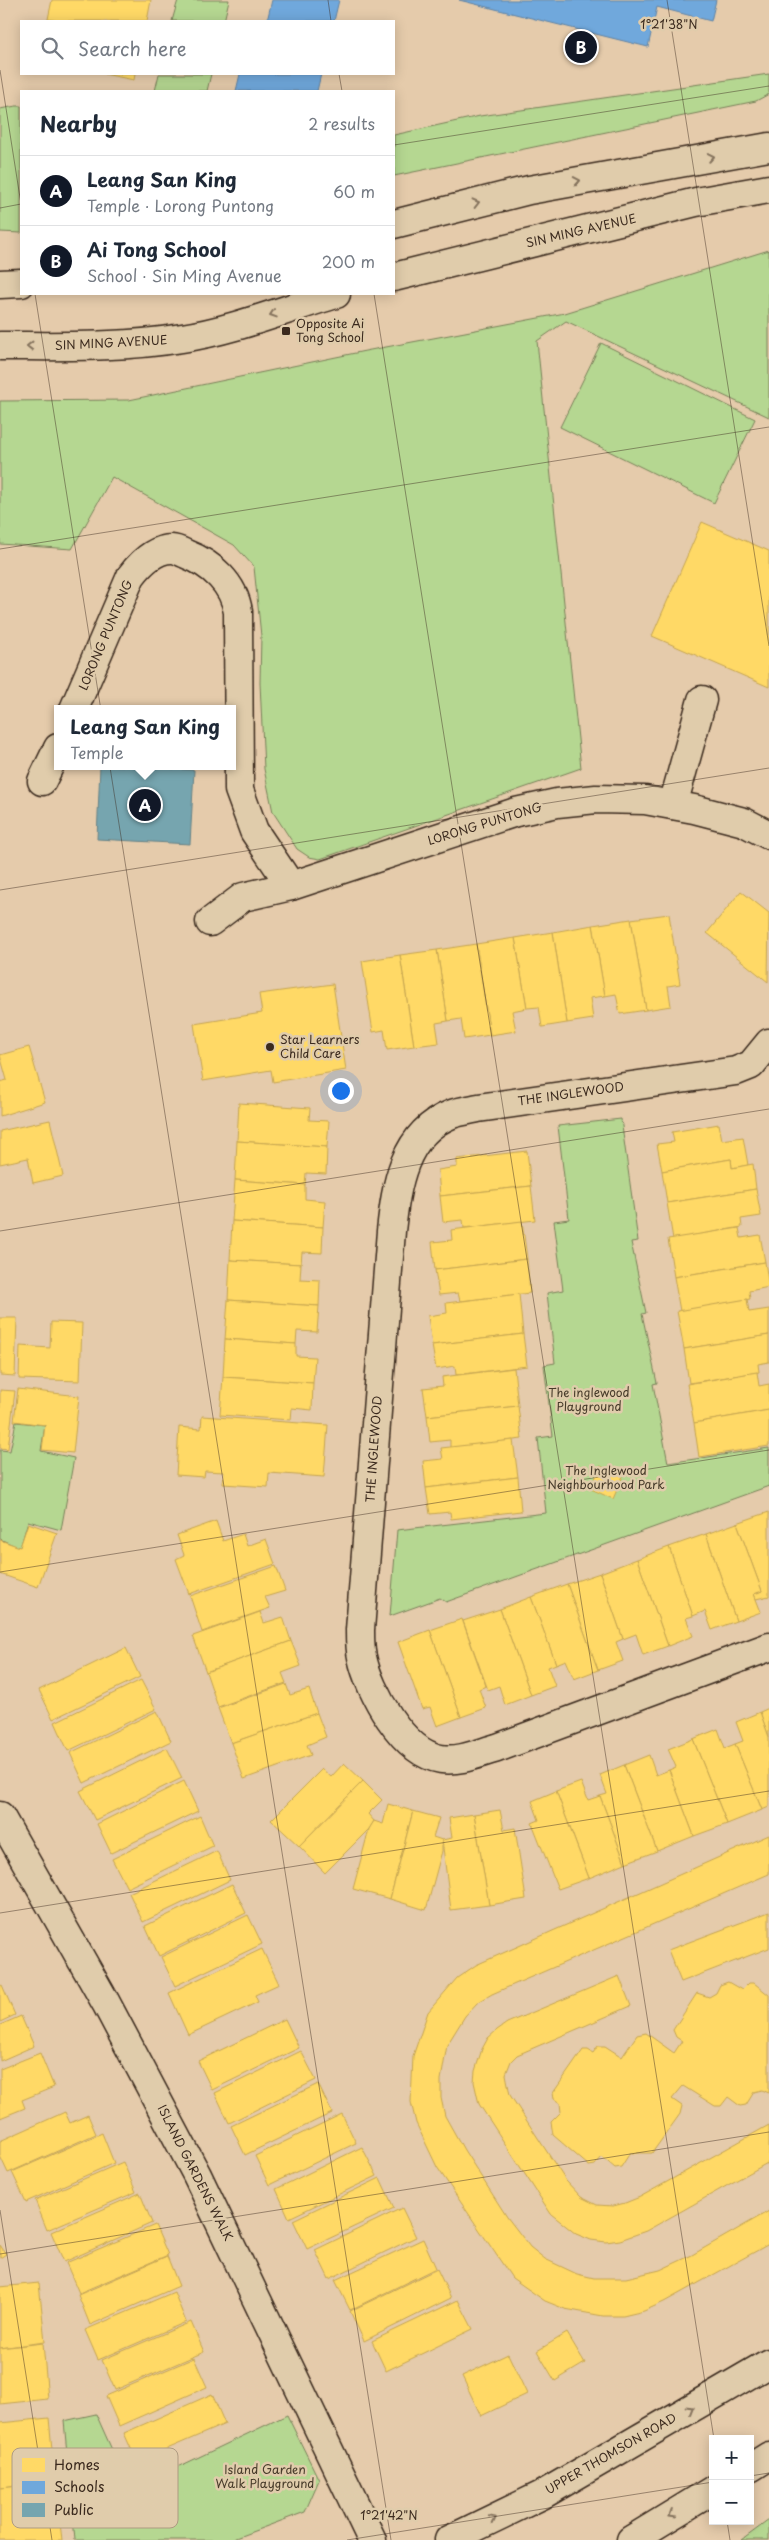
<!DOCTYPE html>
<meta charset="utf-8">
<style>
:root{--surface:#fff;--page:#f6f6f7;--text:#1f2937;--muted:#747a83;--line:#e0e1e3;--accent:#111827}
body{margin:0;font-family:"Playpen Sans",sans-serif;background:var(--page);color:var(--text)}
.controls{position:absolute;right:15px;bottom:15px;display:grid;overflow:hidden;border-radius:0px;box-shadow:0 2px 12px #0003}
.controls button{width:45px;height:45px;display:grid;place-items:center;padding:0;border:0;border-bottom:1px solid var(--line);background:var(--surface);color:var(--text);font:25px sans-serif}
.you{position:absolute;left:340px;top:1090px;width:18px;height:18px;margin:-12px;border:4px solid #fff;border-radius:50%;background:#1a73e8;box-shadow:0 0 0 8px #1a73e833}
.badge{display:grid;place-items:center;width:32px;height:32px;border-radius:50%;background:var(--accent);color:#fff;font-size:16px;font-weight:700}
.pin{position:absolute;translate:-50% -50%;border:2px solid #fff;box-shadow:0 1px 5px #0006}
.popup{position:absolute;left:54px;top:705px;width:182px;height:65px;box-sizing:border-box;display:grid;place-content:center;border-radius:0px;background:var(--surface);filter:drop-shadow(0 1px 4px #0005);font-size:16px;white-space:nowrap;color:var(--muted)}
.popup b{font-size:19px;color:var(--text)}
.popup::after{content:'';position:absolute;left:50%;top:100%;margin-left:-10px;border:10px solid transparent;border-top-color:var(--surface)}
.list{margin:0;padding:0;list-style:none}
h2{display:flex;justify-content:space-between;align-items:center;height:65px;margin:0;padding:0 20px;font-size:21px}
h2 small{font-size:16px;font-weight:400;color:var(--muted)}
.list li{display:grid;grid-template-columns:32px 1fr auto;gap:15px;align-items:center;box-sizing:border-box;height:70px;padding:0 20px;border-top:1px solid var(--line)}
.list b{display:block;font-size:19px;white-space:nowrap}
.list p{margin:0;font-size:16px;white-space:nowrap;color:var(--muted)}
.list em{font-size:16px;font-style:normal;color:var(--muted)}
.icon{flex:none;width:28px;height:28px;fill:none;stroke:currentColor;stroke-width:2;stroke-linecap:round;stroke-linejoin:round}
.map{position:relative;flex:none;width:769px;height:2540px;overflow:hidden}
.search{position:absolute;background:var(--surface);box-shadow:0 2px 12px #0003;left:20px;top:20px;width:375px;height:55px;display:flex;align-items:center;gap:12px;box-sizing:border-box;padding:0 18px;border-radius:0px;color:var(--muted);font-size:19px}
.panel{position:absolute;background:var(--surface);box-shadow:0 2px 12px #0003;left:20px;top:90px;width:375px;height:205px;border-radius:0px}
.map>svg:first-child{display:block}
.green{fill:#b5d791;stroke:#788058}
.homes{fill:#ffd966;stroke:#c4a450}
.schools{fill:#6fa8dc;stroke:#5f82a3}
.public{fill:#76a5af;stroke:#648084}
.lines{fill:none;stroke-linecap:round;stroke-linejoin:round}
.minor-casing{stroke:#3b2a1e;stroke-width:31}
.major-casing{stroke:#3b2a1e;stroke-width:31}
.minor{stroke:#e0ccab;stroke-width:28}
.major{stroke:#e0ccab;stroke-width:28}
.oneway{stroke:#85735d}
.ticks{fill:none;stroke:#3b2a1e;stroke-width:1;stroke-opacity:0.45}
.poi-dot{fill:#3b2a1e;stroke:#e0ccab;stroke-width:2}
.labels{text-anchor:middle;stroke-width:5;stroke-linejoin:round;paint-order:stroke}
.street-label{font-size:12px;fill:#3b2a1e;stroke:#e0ccab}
.poi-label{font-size:12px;fill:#3b2a1e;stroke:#e0ccab;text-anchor:start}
.park-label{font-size:12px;fill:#473b2a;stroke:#e0ccab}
.key{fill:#e0ccab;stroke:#ae9b81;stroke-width:1}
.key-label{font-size:14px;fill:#3b2a1e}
.ticks-label{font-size:12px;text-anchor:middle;fill:#3b2a1e;stroke:#e0ccab;stroke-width:5;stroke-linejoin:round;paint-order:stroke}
</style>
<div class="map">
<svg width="769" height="2540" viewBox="0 0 769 2540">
<rect width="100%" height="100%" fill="#e5cbab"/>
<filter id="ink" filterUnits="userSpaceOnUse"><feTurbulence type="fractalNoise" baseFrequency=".02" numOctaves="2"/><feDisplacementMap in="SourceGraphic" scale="10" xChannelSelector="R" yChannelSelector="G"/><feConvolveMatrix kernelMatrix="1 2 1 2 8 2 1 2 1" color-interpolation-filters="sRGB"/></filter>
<g filter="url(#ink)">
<g class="green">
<polygon points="178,0 229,0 224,21 172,21"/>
<polygon points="159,74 211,74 207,91 155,91"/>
<polygon points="769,74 769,94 756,101 394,176 394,135 480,116"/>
<polygon points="16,106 21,106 21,233 0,232 0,109"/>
<polygon points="769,250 769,417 566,321 537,341 581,768 320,859 309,857 297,849 273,812 264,769 260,683 261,636 254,567 234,545 112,477 72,549 0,544 0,401 129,400 365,351 565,313"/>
<polygon points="601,343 755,419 714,503 560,427"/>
<polygon points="621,1119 638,1241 631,1242 646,1313 642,1314 657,1383 653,1384 668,1463 769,1448 769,1486 446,1602 440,1598 390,1616 397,1530 546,1513 538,1438 553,1436 544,1365 555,1363 547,1293 563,1290 554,1221 569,1219 558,1126"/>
<polygon points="16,1422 45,1425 41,1451 74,1458 61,1530 28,1521 20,1548 0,1539 0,1450 10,1451"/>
<polygon points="96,2414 130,2490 287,2415 319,2480 305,2512 230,2540 75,2540 64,2421"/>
<polygon points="769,2520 769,2540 742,2540"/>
</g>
<g class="homes">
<polygon points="52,0 151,0 147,21 58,21 48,19"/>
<polygon points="104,74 135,74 134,80"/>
<polygon points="702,522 769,551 769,687 652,636"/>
<polygon points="741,891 769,913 768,982 707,933"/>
<polygon points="669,914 680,984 668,986 671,1006 646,1010 631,919"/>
<polygon points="631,919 646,1010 620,1014 616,994 605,996 593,925"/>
<polygon points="593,925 605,996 590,998 593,1019 567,1023 553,932"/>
<polygon points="553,932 567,1023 542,1027 539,1007 527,1008 515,938"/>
<polygon points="515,938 527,1008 512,1011 516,1031 490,1035 476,944"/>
<polygon points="476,944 490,1035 464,1039 461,1019 448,1021 437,950"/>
<polygon points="437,950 448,1021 436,1023 439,1043 414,1046 400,955"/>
<polygon points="400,955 414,1046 387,1050 384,1030 373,1032 362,961"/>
<polygon points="333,984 346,1070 273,1082 271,1070 203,1081 194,1024 262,1013 259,994"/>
<polygon points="29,1047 45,1102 0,1116 0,1082 7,1080 0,1055"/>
<polygon points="239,1103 310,1108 309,1120 329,1121 327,1147 237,1141"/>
<polygon points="50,1120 63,1176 33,1183 28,1158 0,1164 0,1131"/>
<polygon points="719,1124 722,1140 743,1137 748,1165 732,1168 731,1159 662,1171 657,1144 674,1142 672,1132"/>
<polygon points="237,1141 327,1147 326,1174 306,1173 305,1185 235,1180"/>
<polygon points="527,1151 531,1186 440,1196 438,1170 457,1167 457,1159"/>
<polygon points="731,1159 732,1168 753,1164 756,1189 667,1203 662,1171"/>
<polygon points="235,1180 305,1185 305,1199 325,1201 323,1227 232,1221"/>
<polygon points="531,1186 535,1220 464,1228 463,1220 443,1222 440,1196"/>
<polygon points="756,1189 761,1216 741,1219 742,1227 673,1239 667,1203"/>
<polygon points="232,1221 323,1227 322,1253 302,1252 301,1264 230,1260"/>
<polygon points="522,1221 527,1259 435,1270 432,1242 452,1240 451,1230"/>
<polygon points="739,1228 741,1238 760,1235 765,1262 674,1277 668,1239"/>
<polygon points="527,1259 530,1293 460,1301 458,1293 439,1295 435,1270"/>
<polygon points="230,1260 301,1264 300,1279 320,1280 319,1306 228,1300"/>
<polygon points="765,1262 769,1287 749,1291 750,1299 680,1311 674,1277"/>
<polygon points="519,1294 523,1334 432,1345 428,1316 447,1313 446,1303"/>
<polygon points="747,1299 749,1312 769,1309 769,1335 684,1349 677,1311"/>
<polygon points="228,1300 319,1306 317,1332 297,1331 296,1344 225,1339"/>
<polygon points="0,1318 17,1318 15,1376 0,1375"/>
<polygon points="51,1322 82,1323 80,1381 19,1379 20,1346 50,1348"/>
<polygon points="523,1334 527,1366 456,1375 455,1366 436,1369 432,1345"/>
<polygon points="769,1335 769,1362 758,1364 759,1372 689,1383 684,1349"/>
<polygon points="225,1339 296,1344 296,1356 315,1357 313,1383 223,1377"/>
<polygon points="514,1368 518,1406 427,1416 423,1388 443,1386 442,1377"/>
<polygon points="757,1372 759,1386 769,1384 769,1410 694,1423 687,1384"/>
<polygon points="223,1377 313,1383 312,1410 292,1408 291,1420 220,1415"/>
<polygon points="18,1389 79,1396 73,1453 42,1450 45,1425 14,1421"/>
<polygon points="0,1390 15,1391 8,1449 0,1448"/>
<polygon points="518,1406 522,1439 450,1448 450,1440 430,1442 427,1416"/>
<polygon points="769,1410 769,1446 699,1457 694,1423"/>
<polygon points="202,1416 328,1425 324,1477 269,1473 268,1487 223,1484 224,1472 205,1471 204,1477 176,1475 179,1427 201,1429"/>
<polygon points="513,1440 518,1477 426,1488 423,1461 443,1459 441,1448"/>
<polygon points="600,1466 623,1476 613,1499 591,1489"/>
<polygon points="518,1477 521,1511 451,1519 450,1512 430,1514 426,1488"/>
<polygon points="769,1512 769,1596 756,1599 754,1594 762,1591 737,1523"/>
<polygon points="216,1521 223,1541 243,1534 247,1546 266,1539 275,1564 189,1594 176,1559 184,1555 177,1535"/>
<polygon points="28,1523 57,1533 38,1587 0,1574 0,1540 20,1547"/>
<polygon points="737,1523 762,1591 754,1594 761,1612 736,1621 706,1534"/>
<polygon points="706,1534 736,1621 712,1630 705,1611 693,1616 669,1547"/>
<polygon points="669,1547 693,1616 686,1618 693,1636 668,1646 637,1559"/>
<polygon points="637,1559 668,1646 643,1655 636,1634 623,1639 600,1573"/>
<polygon points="276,1566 285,1591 265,1597 270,1608 202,1632 190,1596"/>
<polygon points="600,1573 623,1639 616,1642 623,1661 598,1670 567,1584"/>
<polygon points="567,1584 598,1670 574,1679 566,1660 556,1664 531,1597"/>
<polygon points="531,1597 556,1664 548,1667 555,1686 531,1695 500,1609"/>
<polygon points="500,1609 531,1695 505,1705 499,1686 488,1690 463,1621"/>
<polygon points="260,1612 264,1623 283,1617 291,1641 206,1672 193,1636"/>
<polygon points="462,1619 486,1686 479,1689 486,1708 461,1717 430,1630"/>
<polygon points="430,1630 461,1717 437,1726 430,1707 422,1709 398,1642"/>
<polygon points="291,1641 301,1666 282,1673 286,1683 218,1707 206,1672"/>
<polygon points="126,1648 140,1677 53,1719 39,1690"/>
<polygon points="141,1680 156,1709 68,1751 55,1722"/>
<polygon points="286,1684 290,1695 309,1689 317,1713 231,1743 218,1708"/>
<polygon points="769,1708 769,1737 760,1712"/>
<polygon points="157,1711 171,1741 84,1783 70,1753"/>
<polygon points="760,1712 769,1737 769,1807 762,1810 735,1744 743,1741 736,1722"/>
<polygon points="317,1713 326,1737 307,1745 311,1755 244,1779 231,1743"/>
<polygon points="718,1729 725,1748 735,1744 762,1810 727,1824 693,1739"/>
<polygon points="693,1739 727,1824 694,1836 669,1770 676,1767 668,1749"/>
<polygon points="167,1748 182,1778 95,1820 80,1791"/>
<polygon points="649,1755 656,1775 669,1770 694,1836 657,1851 624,1765"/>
<polygon points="344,1763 363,1781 299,1846 271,1820 322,1769 331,1777"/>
<polygon points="624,1765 657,1851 625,1863 600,1796 607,1794 600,1775"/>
<polygon points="184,1781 198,1811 111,1853 97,1824"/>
<polygon points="363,1781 382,1800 368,1814 374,1821 369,1829 325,1873 299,1846"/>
<polygon points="581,1782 588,1800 600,1796 625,1863 589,1878 556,1791"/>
<polygon points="556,1791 589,1878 558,1889 532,1823 539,1820 532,1801"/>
<polygon points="388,1804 413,1811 390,1899 353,1889 369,1829 374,1821 383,1824"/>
<polygon points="500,1810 504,1830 515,1828 526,1899 489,1905 474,1814"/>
<polygon points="413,1811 439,1818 433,1837 442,1840 442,1851 426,1910 390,1899"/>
<polygon points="474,1814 489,1905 451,1910 442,1840 452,1838 449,1818"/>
<polygon points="200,1816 213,1846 127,1888 112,1859"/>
<polygon points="769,1835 769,1874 492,1994 477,2003 465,2016 447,2045 441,2080 441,2098 445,2116 464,2150 507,2217 530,2247 545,2259 577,2274 594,2278 626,2278 660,2270 692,2255 769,2211 769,2244 664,2302 644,2311 623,2316 603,2316 565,2309 545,2301 512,2278 437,2167 416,2123 411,2102 413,2056 428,2012 457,1978 476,1965"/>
<polygon points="217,1851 230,1880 143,1922 129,1893"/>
<polygon points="232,1884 246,1913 159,1956 145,1926"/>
<polygon points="769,1912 769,1948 681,1982 668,1950"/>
<polygon points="248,1915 262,1944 175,1986 161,1957"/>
<polygon points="262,1949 279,1984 255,1995 258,2002 188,2035 169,1993"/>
<polygon points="619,1976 631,2006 517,2055 511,2061 506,2074 510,2095 566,2181 581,2197 597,2205 613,2206 625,2203 640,2197 769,2125 769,2162 646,2231 620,2240 606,2242 591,2240 576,2234 551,2214 479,2104 474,2082 475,2071 482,2049 488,2038 497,2030 507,2023"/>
<polygon points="728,1982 742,1990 749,1983 754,1983 769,1995 769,2093 762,2090 754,2092 746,2105 740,2106 728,2097 721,2106 715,2106 683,2086 672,2099 682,2106 680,2114 652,2153 630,2153 621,2167 615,2168 602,2157 595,2165 589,2166 553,2135 551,2122 561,2112 560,2103 554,2099 553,2093 583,2050 588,2050 593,2053 598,2046 605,2046 622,2057 637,2035 646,2033 674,2053 682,2041 676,2037 673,2030 697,1993 709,1997 716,1993 720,1985"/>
<polygon points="2,1985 15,2015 0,2022 0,1986"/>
<polygon points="21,2016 34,2046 0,2061 0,2025"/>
<polygon points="285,2019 299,2048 212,2090 198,2061"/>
<polygon points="301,2051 316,2080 229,2123 215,2093"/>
<polygon points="40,2053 54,2087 22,2100 25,2108 0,2118 0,2069"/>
<polygon points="318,2084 332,2113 245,2155 231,2126"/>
<polygon points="65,2112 70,2123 88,2115 96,2134 8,2173 0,2156 0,2141"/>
<polygon points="342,2114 356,2143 269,2185 255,2156"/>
<polygon points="102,2133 114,2163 26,2202 12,2172"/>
<polygon points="362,2147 377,2176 289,2218 276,2189"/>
<polygon points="123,2162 136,2192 47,2230 35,2200"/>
<polygon points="380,2178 394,2208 307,2249 293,2220"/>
<polygon points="140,2193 152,2223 64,2262 51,2232"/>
<polygon points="402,2208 416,2237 329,2279 315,2250"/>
<polygon points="155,2225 168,2255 79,2293 66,2263"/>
<polygon points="423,2239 436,2268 350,2310 335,2280"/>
<polygon points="0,2245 6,2254 0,2258"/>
<polygon points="167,2256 179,2286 90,2325 78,2295"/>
<polygon points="437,2269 451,2298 364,2341 350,2311"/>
<polygon points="39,2283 45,2342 0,2348 0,2287"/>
<polygon points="174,2292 186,2322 98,2360 85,2330"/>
<polygon points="458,2300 473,2329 386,2371 372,2341"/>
<polygon points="191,2322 204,2352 115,2390 102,2360"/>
<polygon points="567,2333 585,2363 555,2381 537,2351"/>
<polygon points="43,2343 48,2399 0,2404 0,2348"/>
<polygon points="508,2354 527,2394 481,2416 462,2376"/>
<polygon points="194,2358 207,2387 119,2426 106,2396"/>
<polygon points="212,2394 225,2424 137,2462 124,2433"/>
<polygon points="49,2418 55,2481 0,2487 0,2423"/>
<polygon points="55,2481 62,2540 0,2540 0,2487"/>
</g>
<g class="schools">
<polygon points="272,0 339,0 334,21 267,21"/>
<polygon points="459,0 716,0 711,21 657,7 648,47"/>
<polygon points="240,74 321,74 317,91 236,91"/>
</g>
<polygon class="public" points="100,766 172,766 172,769 194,770 190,844 97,839"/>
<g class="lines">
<g class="minor-casing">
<g id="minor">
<path d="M74 709 131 576C140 564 155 549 172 549 176 549 182 552 186 554 212 564 234 584 238 612L239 790 254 831 291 886"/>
<polyline points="42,781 58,748"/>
<polyline points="673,805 702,700"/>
<polyline points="210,922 243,897 291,886 516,812 557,803 596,799 645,800 694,809 744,822 769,835"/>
<path d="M769 1043 751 1065 736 1071 478 1108C470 1110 460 1111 452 1114 403 1133 396 1186 391 1231L360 1630C360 1639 360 1649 362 1657 369 1691 403 1753 441 1759 460 1762 479 1753 497 1748L769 1647"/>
<polyline points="0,1816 106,2003 197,2175 372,2540"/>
</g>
</g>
<g class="major-casing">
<g id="major">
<polyline points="394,224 529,190 769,147"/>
<polyline points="394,277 696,202 769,189"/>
<polyline points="0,284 21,283"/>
<path d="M0 346C60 346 123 348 182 338 235 330 285 309 336 294"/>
<polyline points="750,2468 769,2456"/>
<polyline points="449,2540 542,2495 769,2363"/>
<polyline points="631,2540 713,2490"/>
</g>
</g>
<use href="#minor" class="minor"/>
<use href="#major" class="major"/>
</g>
<defs><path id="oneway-chevron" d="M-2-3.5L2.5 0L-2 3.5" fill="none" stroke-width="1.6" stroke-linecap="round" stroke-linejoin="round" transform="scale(1.25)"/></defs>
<g class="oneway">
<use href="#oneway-chevron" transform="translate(711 157) rotate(-10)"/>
<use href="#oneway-chevron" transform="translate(577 181) rotate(-10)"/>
<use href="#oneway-chevron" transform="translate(476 203) rotate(-14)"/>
<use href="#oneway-chevron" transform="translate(273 314) rotate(162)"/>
<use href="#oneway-chevron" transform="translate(30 346) rotate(180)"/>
<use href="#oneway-chevron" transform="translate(690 2409) rotate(-30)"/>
<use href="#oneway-chevron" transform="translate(672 2515) rotate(149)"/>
<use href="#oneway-chevron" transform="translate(493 2519) rotate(-26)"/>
</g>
</g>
<path class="ticks" d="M328 0 331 21M667 0 769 646M0 70 21 204M339 74 342 91M394 145 769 86M0 208 21 204M35 294 391 2540M374 294 714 2439M0 549 769 427M0 890 769 768M0 1231 769 1109M0 1572 769 1450M0 1913 769 1791M0 2210 52 2540M0 2254 769 2132M750 2476 769 2473M727 2521 730 2540M347 2540 713 2482"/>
<g class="poi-dot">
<rect x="281" y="326" width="10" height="10" rx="2.5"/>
<circle cx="270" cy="1047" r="5"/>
</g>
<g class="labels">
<g class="street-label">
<text transform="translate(581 231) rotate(-13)" y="4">SIN MING AVENUE</text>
<text transform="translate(111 343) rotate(-3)" y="4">SIN MING AVENUE</text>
<text transform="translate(106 635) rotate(-67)" y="4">LORONG PUNTONG</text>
<text transform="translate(485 824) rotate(-17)" y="4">LORONG PUNTONG</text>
<text transform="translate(571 1094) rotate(-8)" y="4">THE INGLEWOOD</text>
<text transform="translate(374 1449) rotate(-86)" y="4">THE INGLEWOOD</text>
<text transform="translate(195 2173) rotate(63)" y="4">ISLAND GARDENS WALK</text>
<text transform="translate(611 2454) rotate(-30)" y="4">UPPER THOMSON ROAD</text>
</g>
<g class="poi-label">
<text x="296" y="328">Opposite Ai<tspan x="296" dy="14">Tong School</tspan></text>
<text x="280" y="1044">Star Learners<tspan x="280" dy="14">Child Care</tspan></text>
</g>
<g class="park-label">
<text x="589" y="1397">The inglewood<tspan x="589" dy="14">Playground</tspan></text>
<text x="606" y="1475">The Inglewood<tspan x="606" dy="14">Neighbourhood Park</tspan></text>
<text x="265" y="2474">Island Garden<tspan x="265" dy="14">Walk Playground</tspan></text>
</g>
</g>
<rect x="12" y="2448" width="166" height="80" rx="8" class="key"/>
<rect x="22" y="2458" width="23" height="14" fill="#ffd966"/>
<rect x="22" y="2481" width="23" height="13" fill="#6fa8dc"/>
<rect x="22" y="2503" width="23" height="14" fill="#76a5af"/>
<g class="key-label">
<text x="54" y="2470">Homes</text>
<text x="54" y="2492">Schools</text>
<text x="54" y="2515">Public</text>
</g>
<g class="ticks-label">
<text x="669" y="29">1°21'38"N</text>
<text x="389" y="2520">1°21'42"N</text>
</g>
</svg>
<div class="controls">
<button>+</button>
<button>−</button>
</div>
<div class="you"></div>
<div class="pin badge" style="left:145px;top:805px">A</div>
<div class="popup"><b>Leang San King</b>Temple</div>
<div class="pin badge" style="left:581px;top:47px">B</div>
<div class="search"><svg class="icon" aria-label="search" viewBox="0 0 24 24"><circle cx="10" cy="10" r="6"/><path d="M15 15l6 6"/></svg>Search here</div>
<section class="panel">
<h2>Nearby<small>2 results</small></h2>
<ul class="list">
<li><span class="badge">A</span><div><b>Leang San King</b><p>Temple · Lorong Puntong</p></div><em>60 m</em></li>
<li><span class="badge">B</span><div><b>Ai Tong School</b><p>School · Sin Ming Avenue</p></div><em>200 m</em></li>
</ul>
</section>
</div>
